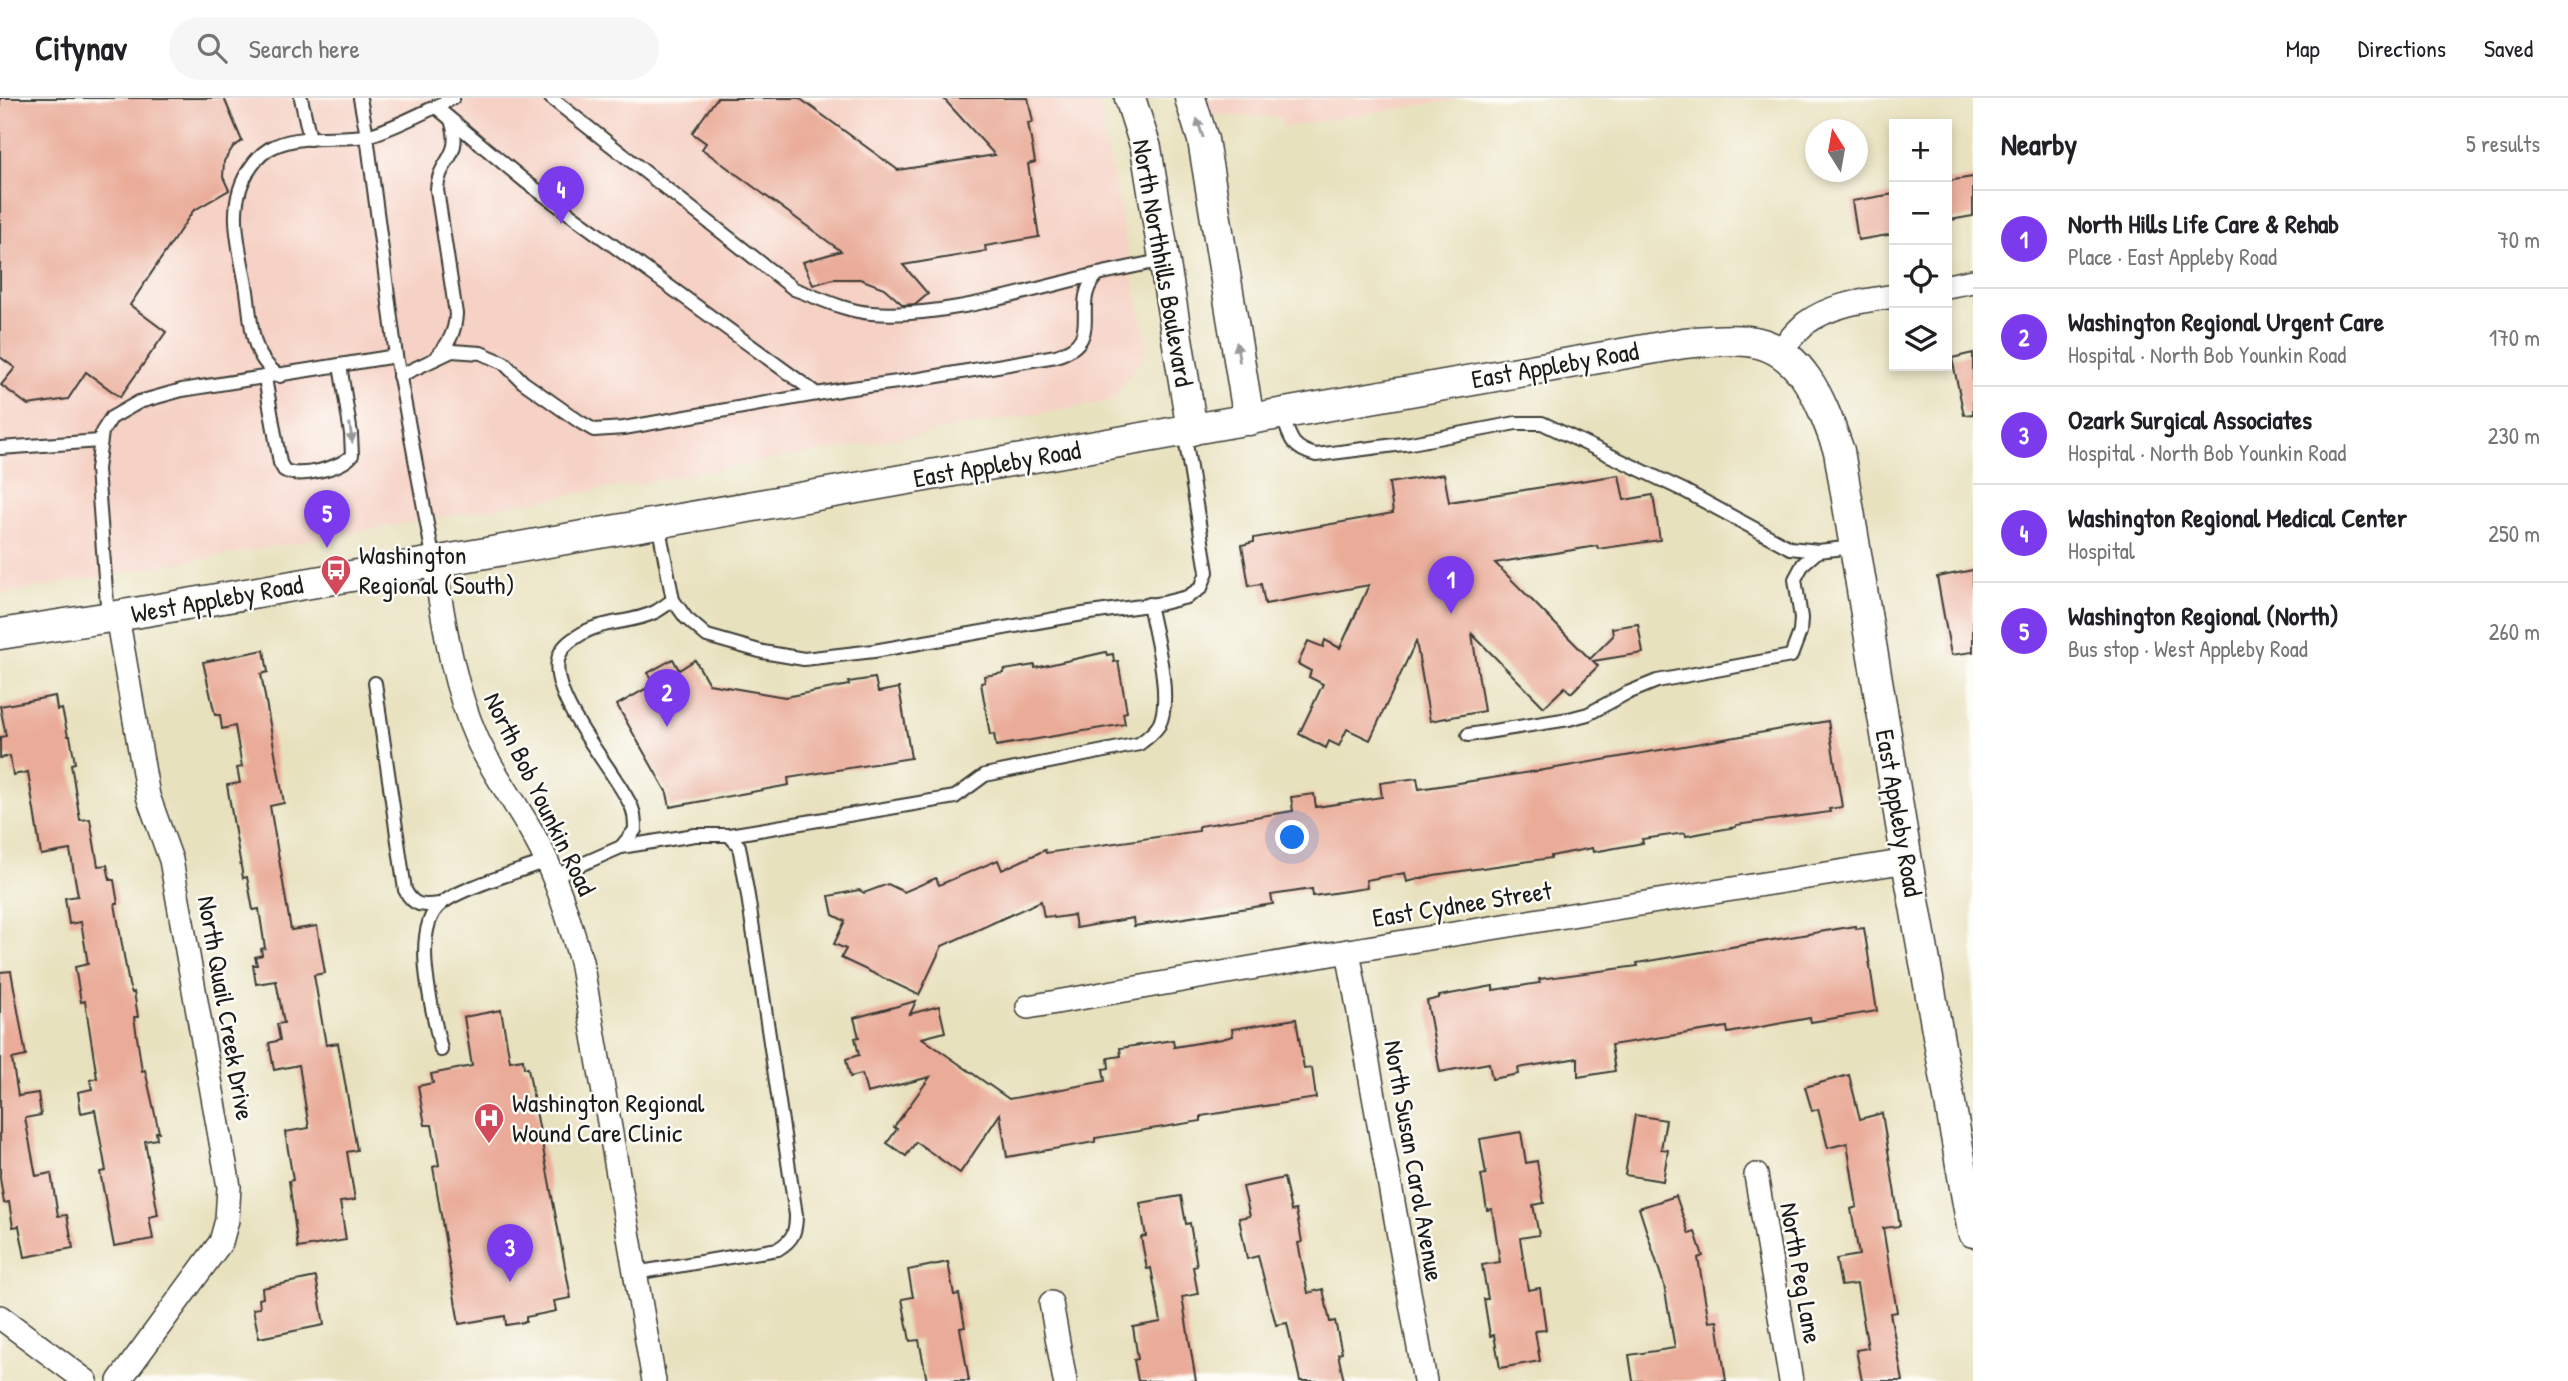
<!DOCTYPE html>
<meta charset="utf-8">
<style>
:root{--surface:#fff;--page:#f6f6f6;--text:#202124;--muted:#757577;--line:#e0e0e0;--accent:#7c3aed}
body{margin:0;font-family:"Patrick Hand",sans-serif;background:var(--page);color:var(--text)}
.controls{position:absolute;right:21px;top:21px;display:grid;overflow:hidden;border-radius:0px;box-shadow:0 4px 10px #0003}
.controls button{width:63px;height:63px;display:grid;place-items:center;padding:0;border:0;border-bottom:2px solid var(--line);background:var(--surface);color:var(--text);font:35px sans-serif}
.compass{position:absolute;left:1805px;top:21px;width:63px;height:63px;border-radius:50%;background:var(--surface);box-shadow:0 4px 10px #0003;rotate:349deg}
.you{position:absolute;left:1293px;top:740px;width:24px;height:24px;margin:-18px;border:5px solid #fff;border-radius:50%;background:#1a73e8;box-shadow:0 0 0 10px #1a73e833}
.badge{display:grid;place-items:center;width:46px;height:46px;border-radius:50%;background:var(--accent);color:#fff;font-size:23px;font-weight:700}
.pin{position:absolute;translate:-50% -58px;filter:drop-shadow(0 2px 4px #0008)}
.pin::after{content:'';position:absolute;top:37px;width:24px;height:21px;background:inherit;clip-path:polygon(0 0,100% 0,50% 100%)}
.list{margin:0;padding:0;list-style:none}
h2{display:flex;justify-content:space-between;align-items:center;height:91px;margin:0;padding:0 28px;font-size:30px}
h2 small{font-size:23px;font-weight:400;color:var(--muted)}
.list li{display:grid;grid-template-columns:46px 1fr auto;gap:21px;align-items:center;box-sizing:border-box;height:98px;padding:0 28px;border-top:2px solid var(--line)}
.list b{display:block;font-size:26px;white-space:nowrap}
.list p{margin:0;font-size:23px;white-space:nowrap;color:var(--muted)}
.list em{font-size:23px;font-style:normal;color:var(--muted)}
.icon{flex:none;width:38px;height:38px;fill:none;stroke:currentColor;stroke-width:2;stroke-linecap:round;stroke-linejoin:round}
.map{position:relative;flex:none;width:1973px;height:1283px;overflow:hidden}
header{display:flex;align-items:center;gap:42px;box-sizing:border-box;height:98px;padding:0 35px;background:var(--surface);border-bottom:2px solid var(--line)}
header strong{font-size:33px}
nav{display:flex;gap:38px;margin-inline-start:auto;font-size:24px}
.search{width:490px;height:63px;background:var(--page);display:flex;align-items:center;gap:18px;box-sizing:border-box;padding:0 24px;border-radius:38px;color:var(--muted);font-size:26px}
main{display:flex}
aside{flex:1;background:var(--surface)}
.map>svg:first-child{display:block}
.built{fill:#f6d1c5}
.building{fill:#eaac99}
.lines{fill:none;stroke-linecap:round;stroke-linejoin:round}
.service-casing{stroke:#3b3a34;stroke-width:16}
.minor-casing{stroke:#3b3a34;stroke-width:26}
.tertiary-casing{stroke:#3b3a34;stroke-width:33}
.service{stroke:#fff;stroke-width:12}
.minor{stroke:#fff;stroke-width:23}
.tertiary{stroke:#fff;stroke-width:30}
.oneway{fill:#999}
.labels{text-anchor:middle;stroke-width:5;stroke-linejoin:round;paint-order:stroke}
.street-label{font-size:26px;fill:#1c1c1c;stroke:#fdfcf7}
.poi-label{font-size:26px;fill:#1c1c1c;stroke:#fdfcf7;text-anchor:start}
</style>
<header>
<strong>Citynav</strong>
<div class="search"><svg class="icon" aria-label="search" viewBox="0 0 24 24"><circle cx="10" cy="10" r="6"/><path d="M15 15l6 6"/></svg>Search here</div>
<nav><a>Map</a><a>Directions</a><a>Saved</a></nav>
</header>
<main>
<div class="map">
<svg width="1973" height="1283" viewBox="0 0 1973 1283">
<rect width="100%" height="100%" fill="#fdfcf7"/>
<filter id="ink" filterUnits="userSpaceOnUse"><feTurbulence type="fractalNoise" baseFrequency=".0143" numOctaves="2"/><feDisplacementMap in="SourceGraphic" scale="14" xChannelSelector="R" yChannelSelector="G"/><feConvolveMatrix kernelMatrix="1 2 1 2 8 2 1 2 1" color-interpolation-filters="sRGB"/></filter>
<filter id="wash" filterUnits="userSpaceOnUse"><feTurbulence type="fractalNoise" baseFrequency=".00686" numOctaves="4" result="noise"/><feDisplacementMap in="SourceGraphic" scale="28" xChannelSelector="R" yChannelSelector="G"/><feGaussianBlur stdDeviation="1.57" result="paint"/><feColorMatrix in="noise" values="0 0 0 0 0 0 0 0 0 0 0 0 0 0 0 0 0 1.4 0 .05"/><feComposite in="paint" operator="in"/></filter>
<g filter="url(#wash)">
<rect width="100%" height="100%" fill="#e8e1be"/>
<g class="built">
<polygon points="0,0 1097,0 1148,252 1111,303 0,496"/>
<polygon points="1190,0 1464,0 1283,29 1281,19 1195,17"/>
</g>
<g id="blocks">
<g class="building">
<polygon points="0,0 224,0 242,43 233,49 224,63 223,79 229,92 193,113 130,207 166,234 120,299 86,274 68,301 28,307 1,287 15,270 0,259"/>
<polygon points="717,0 799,0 898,72 995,57 943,0 1028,0 1033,24 1028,25 1035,64 1028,66 1039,139 985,148 986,153 903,167 928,196 916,206 903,207 884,190 860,181 833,181 813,187 803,164 841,153 702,51 706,45 692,35"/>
<polygon points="1973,79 1973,118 1950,122 1947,83"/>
<polygon points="1894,96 1894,136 1858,142 1852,103"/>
<polygon points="1973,255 1973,316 1964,317 1952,260"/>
<polygon points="1444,376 1449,404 1619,377 1624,402 1653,397 1660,442 1598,451 1597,448 1495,465 1590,561 1613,538 1612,530 1638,526 1643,555 1593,563 1598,568 1571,595 1565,589 1544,609 1472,536 1484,613 1430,623 1416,543 1370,642 1347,631 1339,648 1329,643 1326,650 1299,636 1323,586 1309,579 1311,573 1298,566 1308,543 1323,549 1325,542 1340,550 1369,487 1265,506 1261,486 1249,488 1242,447 1254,444 1254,440 1393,415 1389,385"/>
<polygon points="1973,472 1973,554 1951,557 1937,479"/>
<polygon points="264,552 268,574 261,576 284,705 270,708 291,832 317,828 325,875 314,877 326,947 338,945 357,1052 347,1054 355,1102 340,1104 346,1142 298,1150 289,1083 293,1082 285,1034 309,1030 299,967 274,972 269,945 280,942 277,926 284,925 276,883 256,886 253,867 257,867 255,859 262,857 261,851 265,850 259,811 253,812 247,779 243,780 227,687 240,685 237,670 242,669 235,628 222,631 220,617 215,617 203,564"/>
<polygon points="1106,554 1107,557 1113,556 1114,564 1118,563 1127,614 1123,615 1125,626 996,648 994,636 990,637 981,585 985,584 984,578 1004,575 1004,572 1035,567 1035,570"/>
<polygon points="673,561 679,572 695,562 709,586 785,599 849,587 848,584 875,580 878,594 899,590 911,660 788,680 789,687 670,709 667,695 617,607 654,586 648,575"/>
<polygon points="55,598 57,612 62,611 68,638 70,638 75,665 71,666 80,722 90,721 98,768 107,767 110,782 114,782 118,806 115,806 129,887 132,895 134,894 138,919 134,919 142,973 145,972 159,1034 156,1034 157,1041 145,1043 158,1117 149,1119 153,1141 114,1148 100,1074 106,1073 95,1012 81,1015 78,994 92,991 90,982 97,980 85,903 81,904 75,869 88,866 81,824 69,826 65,800 78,798 70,752 41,757 28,674 13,677 10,658 0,660 0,639 6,638 0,608"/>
<polygon points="1828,623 1842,709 1829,711 1830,714 1736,727 1736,729 1686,738 1685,735 1642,741 1643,745 1593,754 1592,750 1551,758 1551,760 1434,777 1407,784 1405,775 1366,782 1367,790 1313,798 1312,791 1271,797 1273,806 1134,828 1133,820 1076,830 1074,817 1054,820 1053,818 1044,819 1041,803 942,848 919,897 841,860 846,851 834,846 845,823 833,817 829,798 859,792 864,795 888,786 904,794 936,780 939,787 998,762 1002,772 1045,752 1046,755 1199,733 1199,728 1293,713 1291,699 1314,696 1316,709 1382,699 1380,685 1417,680 1419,691 1550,671"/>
<polygon points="1855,828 1856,831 1864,830 1877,913 1811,924 1810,920 1728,935 1727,929 1611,947 1615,973 1578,979 1578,960 1518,970 1519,976 1492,981 1489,965 1440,974 1427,903 1439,900 1439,898 1493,888 1493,892 1540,885 1539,881 1638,868 1637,865"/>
<polygon points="11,873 26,958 12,961 18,998 38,995 41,1017 25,1020 36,1078 51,1075 58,1118 67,1117 73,1150 25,1159 19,1128 13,1129 9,1104 4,1105 0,1080 0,874"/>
<polygon points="916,903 910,916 939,908 945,934 922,940 1009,1001 1105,983 1103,971 1109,970 1108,960 1121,958 1120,950 1173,942 1174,949 1222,941 1233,938 1232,931 1296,921 1304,971 1312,970 1316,1000 1201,1018 1201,1023 1095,1040 1095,1044 1007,1059 1000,1016 960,1075 916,1044 906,1058 887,1045 897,1031 894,1029 930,979 867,995 862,976 850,979 846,961 859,957 855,940 859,939 854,920"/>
<polygon points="501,912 510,963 523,961 524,970 528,970 571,1200 554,1203 556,1213 526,1219 526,1224 506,1227 505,1218 459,1226 433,1069 439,1067 432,1027 425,1027 418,988 433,985 431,976 472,968 464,919"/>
<polygon points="1849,977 1860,1021 1882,1015 1900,1128 1883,1130 1897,1214 1890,1215 1903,1283 1862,1283 1856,1252 1868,1250 1857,1186 1841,1188 1836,1161 1859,1157 1851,1111 1857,1109 1847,1045 1828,1050 1818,1011 1812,1013 1805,989"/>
<polygon points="1635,1017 1666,1022 1661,1051 1668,1052 1663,1083 1625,1077"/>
<polygon points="1521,1034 1526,1065 1537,1063 1544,1105 1533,1107 1539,1137 1520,1140 1528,1192 1540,1190 1546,1232 1535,1233 1540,1263 1500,1270 1494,1237 1490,1238 1484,1201 1488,1201 1482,1167 1500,1164 1492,1111 1487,1112 1481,1077 1486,1076 1480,1041"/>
<polygon points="1284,1080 1291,1113 1296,1112 1302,1144 1298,1145 1308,1195 1323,1191 1330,1224 1335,1223 1342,1255 1338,1256 1344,1283 1300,1283 1287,1225 1276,1227 1258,1158 1247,1161 1239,1120 1250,1118 1243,1089"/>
<polygon points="1181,1098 1186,1126 1190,1125 1197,1168 1193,1169 1198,1196 1182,1199 1196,1283 1138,1283 1134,1262 1138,1261 1133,1229 1161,1224 1151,1170 1147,1171 1141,1139 1146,1138 1140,1105"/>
<polygon points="1676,1098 1689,1136 1695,1134 1703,1158 1698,1160 1709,1224 1717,1223 1726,1283 1633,1283 1629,1257 1675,1250 1664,1187 1639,1110"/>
<polygon points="948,1164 954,1197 959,1196 965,1229 960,1230 969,1283 927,1283 919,1242 910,1243 902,1201 913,1199 908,1172"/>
<polygon points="316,1179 324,1227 259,1240 253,1211 260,1210 259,1201 263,1200 262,1190"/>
</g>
</g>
</g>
<g filter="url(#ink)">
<use href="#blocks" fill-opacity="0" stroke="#3b3a34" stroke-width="2"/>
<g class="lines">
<g class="service-casing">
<g id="service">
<polyline points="301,0 310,41"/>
<polyline points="360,0 367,38 396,258 434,464"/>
<path d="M551 0 794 191C819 200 845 213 871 215 942 221 1028 192 1098 176"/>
<polyline points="436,9 526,84 817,296"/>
<path d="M438 257C450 244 455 233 456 216L437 92C438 61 464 60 451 22"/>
<path d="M280 278C248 258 252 221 246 187 239 147 225 105 251 69 257 60 265 52 275 48 302 36 336 42 365 38 384 35 433 10 453 0"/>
<path d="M399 278 452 253 481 255 504 265 523 284 580 324 594 332 624 330 845 291 920 281 1056 258C1108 241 1067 207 1098 176L1164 162"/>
<path d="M265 280 280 365 284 372C298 381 342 370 352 357L351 336 340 267"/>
<path d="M1282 316C1290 339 1290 350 1316 357L1411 345 1516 325H1542L1685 393 1790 450 1818 453 1854 449"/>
<polyline points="0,350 100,343"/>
<polyline points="658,425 673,502 686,520 707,538 763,554 804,561 874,553 1083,516 1163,505 1187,499 1201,490 1207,474 1184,333"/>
<polyline points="108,520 97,371 102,334 111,320 139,304 182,292 396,258"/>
<path d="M375 585 405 792C414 809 422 808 440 806"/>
<polyline points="1468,637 1569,621 1588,616 1625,596 1657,583 1791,558 1800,534 1801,520 1795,481 1803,466 1818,453"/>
<path d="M729 737 955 699 985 677 1139 646C1146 641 1154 635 1159 627 1173 601 1155 536 1149 506"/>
<path d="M621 749 695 737H729L739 748 748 798 796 1117C796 1134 793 1142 778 1151L635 1175"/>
<path d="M553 779 621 749 635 732C635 725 635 717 632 710 616 673 550 603 558 562 560 551 569 543 578 538 601 522 631 526 655 514 661 511 667 506 673 502"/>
<path d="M441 952C434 917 409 832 441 806 460 790 521 773 546 763"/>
</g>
</g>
<g class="minor-casing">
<g id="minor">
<polyline points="1947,188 1973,183"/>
<path d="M1779 253C1788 244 1796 233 1806 225 1832 206 1864 203 1894 198"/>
<path d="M434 464C444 524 452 585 477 641 492 674 516 705 534 738 556 777 568 819 581 863L654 1283"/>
<polyline points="117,518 148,698 171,762 229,1089 227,1122 221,1144 119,1283"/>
<polyline points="1348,853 1425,1283"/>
<polyline points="1028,909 1348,853 1907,763"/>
<polyline points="1756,1077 1791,1283"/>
<polyline points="1051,1205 1065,1283"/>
<polyline points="0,1219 86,1283"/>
</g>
</g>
<g class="tertiary-casing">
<g id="tertiary">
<polyline points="1130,0 1146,50 1192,332"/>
<polyline points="1190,0 1203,42 1249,322"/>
<path d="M0 536 117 518 486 455 1684 245C1705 243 1727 241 1748 243 1804 249 1823 309 1839 353L1907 763 1973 1134"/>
</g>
</g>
<use href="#service" class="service"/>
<use href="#minor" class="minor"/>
<use href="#tertiary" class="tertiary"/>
</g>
<defs><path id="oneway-solid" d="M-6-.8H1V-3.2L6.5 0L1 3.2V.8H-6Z" transform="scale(1.75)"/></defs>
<g class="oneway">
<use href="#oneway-solid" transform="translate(1200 30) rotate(-108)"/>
<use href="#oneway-solid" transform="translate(1238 254) rotate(-99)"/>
<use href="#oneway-solid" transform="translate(351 335) rotate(82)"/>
</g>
</g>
<defs>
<g id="bus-pin" transform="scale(1.575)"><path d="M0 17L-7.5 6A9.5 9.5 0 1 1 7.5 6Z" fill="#d1495b" stroke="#fdfcf7"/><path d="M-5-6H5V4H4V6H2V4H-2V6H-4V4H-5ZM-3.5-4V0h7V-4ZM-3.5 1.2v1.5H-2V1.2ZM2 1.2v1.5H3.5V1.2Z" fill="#fff"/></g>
<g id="hospital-pin" transform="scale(1.575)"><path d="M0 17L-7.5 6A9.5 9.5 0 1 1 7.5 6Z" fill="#d1495b" stroke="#fdfcf7"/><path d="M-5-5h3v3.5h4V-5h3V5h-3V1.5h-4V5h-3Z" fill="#fff"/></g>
</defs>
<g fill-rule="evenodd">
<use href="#bus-pin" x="336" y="472"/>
<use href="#hospital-pin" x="489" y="1020"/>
</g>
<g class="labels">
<g class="street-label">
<text transform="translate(1163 165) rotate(80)" y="9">North Northhills Boulevard</text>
<text transform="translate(1555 267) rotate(-10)" y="9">East Appleby Road</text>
<text transform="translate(997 366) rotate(-10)" y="9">East Appleby Road</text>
<text transform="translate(217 501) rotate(-10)" y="9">West Appleby Road</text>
<text transform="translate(540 696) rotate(64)" y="9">North Bob Younkin Road</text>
<text transform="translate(1899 715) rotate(80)" y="9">East Appleby Road</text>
<text transform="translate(1462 806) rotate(-9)" y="9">East Cydnee Street</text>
<text transform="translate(226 910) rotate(80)" y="9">North Quail Creek Drive</text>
<text transform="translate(1414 1063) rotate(80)" y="9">North Susan Carol Avenue</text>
<text transform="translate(1801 1175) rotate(80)" y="9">North Peg Lane</text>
</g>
<g class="poi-label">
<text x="359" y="466">Washington<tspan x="359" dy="30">Regional (South)</tspan></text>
<text x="512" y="1014">Washington Regional<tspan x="512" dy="30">Wound Care Clinic</tspan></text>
</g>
</g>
</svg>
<div class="controls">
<button>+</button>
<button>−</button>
<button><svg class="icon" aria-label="locate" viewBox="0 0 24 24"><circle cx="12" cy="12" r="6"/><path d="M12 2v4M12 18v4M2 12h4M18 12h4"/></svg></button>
<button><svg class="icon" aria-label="layers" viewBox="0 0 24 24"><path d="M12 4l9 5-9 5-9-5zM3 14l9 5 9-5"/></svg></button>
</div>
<svg class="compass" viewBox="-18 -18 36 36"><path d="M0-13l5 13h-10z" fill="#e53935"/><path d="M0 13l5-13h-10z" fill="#757577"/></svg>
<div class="you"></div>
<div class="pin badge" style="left:1451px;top:516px">1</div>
<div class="pin badge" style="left:667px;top:629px">2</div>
<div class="pin badge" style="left:510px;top:1184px">3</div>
<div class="pin badge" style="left:561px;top:126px">4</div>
<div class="pin badge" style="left:327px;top:450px">5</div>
</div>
<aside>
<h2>Nearby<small>5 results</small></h2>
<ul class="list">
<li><span class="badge">1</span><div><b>North Hills Life Care &amp; Rehab</b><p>Place · East Appleby Road</p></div><em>70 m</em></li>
<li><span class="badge">2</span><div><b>Washington Regional Urgent Care</b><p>Hospital · North Bob Younkin Road</p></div><em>170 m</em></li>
<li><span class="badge">3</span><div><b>Ozark Surgical Associates</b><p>Hospital · North Bob Younkin Road</p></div><em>230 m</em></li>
<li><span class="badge">4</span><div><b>Washington Regional Medical Center</b><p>Hospital</p></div><em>250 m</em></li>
<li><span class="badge">5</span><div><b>Washington Regional (North)</b><p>Bus stop · West Appleby Road</p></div><em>260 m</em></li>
</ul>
</aside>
</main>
